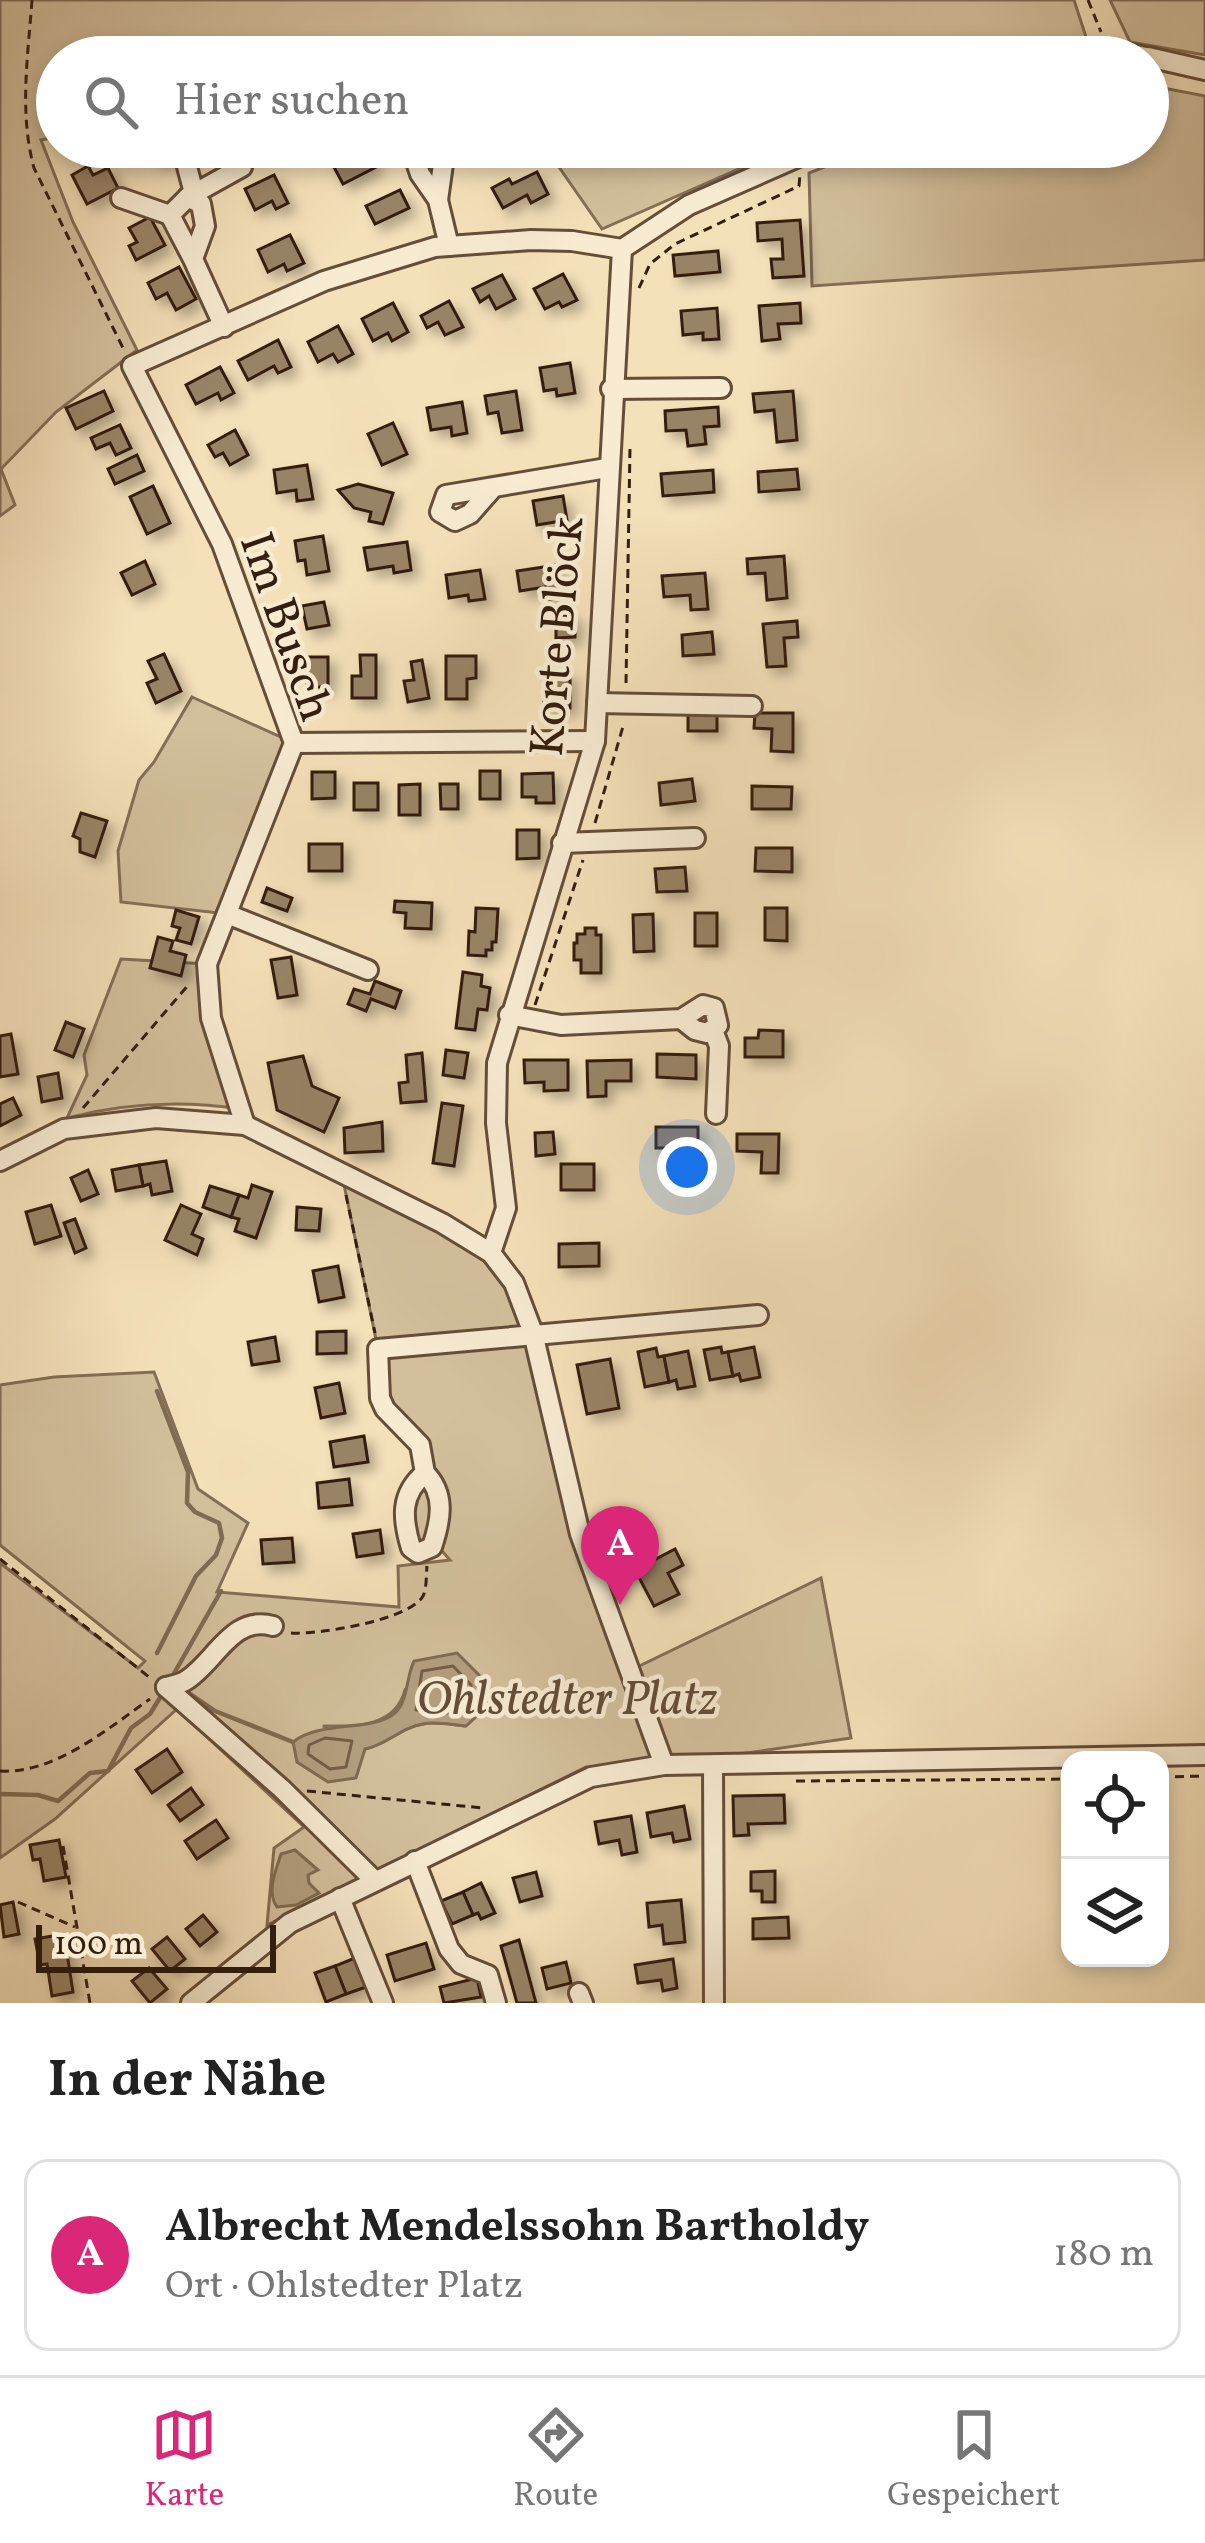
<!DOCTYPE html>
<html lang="de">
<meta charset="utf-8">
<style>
:root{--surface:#fff;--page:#f6f6f6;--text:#222;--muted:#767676;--line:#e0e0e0;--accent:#db2777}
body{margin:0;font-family:Vollkorn,serif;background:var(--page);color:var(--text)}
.controls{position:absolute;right:36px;bottom:36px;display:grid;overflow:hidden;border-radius:24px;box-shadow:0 6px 18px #0003}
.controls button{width:108px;height:108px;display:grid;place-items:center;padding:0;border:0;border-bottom:3px solid var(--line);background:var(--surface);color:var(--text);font:60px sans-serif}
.scale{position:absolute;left:36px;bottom:30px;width:240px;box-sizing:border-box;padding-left:12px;border:6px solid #341e0d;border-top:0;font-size:33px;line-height:42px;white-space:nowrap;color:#341e0d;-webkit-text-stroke:9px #f8ebd2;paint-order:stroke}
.you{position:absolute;left:687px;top:1167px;width:42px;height:42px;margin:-30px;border:9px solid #fff;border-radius:50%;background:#1a73e8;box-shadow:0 0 0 18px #1a73e833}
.badge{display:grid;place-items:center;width:78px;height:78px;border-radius:50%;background:var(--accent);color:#fff;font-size:39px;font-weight:700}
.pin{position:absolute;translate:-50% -99px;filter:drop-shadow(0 3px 6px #0008)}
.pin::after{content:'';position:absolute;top:63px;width:42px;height:36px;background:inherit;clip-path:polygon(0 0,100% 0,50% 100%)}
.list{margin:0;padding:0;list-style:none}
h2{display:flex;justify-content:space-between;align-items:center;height:156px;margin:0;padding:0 48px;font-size:51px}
h2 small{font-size:39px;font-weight:400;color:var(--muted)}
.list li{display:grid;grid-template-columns:78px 1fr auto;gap:36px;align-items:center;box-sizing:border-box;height:192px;margin:0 24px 24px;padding:0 24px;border:3px solid var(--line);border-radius:24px}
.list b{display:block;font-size:45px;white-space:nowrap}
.list p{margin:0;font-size:39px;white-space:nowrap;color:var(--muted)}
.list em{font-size:39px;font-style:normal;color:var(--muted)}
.icon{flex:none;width:66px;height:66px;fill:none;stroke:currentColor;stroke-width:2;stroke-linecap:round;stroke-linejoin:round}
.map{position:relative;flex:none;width:1205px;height:2003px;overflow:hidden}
.search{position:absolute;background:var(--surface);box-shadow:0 6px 18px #0003;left:36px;right:36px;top:36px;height:132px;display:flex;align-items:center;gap:30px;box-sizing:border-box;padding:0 42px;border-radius:66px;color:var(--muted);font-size:45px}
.sheet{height:372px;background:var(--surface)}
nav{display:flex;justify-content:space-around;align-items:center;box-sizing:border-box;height:168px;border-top:3px solid var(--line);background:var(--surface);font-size:33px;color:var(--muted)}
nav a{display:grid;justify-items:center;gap:6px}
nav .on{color:var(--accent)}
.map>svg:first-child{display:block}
.green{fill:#d3bf9c;stroke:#846e54;stroke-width:3;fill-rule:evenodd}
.water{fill:#b39e7f;stroke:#806b51;stroke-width:3}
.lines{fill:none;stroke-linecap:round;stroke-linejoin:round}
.shore{stroke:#745e46;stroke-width:3}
.stream{stroke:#806b51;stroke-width:4.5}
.building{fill:#988366;stroke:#341e0d;stroke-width:3;filter:url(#shadow)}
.minor-casing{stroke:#644e38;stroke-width:24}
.path{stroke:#341e0d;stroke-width:3;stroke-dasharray:9 6;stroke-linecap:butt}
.minor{stroke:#f8ebd2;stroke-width:18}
.labels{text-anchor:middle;stroke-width:9;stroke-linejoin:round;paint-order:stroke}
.street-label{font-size:48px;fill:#341e0d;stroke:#f8ebd2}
.park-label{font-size:48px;font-style:italic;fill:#644e38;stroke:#f8ebd2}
</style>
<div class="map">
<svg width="1205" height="2003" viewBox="0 0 1205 2003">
<defs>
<filter id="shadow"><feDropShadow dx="7" dy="7" stdDeviation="6" flood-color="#0004"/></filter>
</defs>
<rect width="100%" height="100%" fill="#f4e0b9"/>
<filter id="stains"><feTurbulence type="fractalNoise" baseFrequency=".00167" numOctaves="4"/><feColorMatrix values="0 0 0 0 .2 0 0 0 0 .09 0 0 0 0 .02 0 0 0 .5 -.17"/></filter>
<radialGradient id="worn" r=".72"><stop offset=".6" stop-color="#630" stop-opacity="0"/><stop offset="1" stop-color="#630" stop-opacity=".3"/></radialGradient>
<g class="green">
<polygon points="0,0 1074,0 1086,37 1021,57 57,57 57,137 41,140 73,222 137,350 56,412 1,469 15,505 0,516"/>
<polygon points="1110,0 1205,0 1205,55 1130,42"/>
<polygon points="1148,85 1205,96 1205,260 812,286 809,173 875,147 1148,147"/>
<polygon points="545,147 789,147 602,229"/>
<polygon points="192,697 294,743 227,914 121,902 118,851 139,780 154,762"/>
<path d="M121 959 207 964 240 1109C181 1100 125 1103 67 1118L87 1075 84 1055Z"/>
<path d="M341 1170 442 1223 514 1283 580 1534 631 1670 821 1578 851 1738 664 1765 586 1767 267 1925 274 1848 304 1827 177 1709 55 1819 0 1858V1563L138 1668 145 1661 0 1545V1385L54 1377 154 1372 198 1489 248 1523 217 1592 399 1607 398 1566 450 1560 435 1543 428 1551 408 1536 424 1455 385 1409 378 1349ZM405 1690 466 1726C452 1725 436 1721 423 1724 401 1727 387 1745 365 1749L323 1726C356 1726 395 1728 405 1690Z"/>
</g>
<g class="water">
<path d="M457 1653 483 1679 488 1706 466 1726C452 1725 436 1721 423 1724 401 1727 387 1745 365 1749L356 1778 328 1782 297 1762 293 1742C322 1718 383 1735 400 1707 408 1694 407 1675 414 1661Z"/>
<path d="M295 1850 318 1870 308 1875 309 1883 319 1893 296 1905 277 1907C266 1892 276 1870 281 1854Z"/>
</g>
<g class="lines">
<g class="shore">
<polygon points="453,1666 471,1685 473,1704 460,1714 416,1710 422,1671"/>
<polygon points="325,1738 352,1741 346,1767 330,1769 308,1754 309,1745"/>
</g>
<g class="stream">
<polyline points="157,1391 188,1472 187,1503 195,1512 219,1523 222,1538 216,1555 196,1576 157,1653"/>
<polyline points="172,1677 221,1591"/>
<polyline points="186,1691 215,1711 293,1742"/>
<polyline points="0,1794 38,1795 58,1801 90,1773 108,1771 131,1728 150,1714 161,1696"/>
</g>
</g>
<g class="building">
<polygon points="148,147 184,147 189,157 176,163 172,154 156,162"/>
<polygon points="335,147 366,147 376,167 343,184 326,152"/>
<polygon points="88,166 93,175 108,168 118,188 87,204 72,175"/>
<polygon points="537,172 548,194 531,203 527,195 503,208 492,188 509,179 512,184"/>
<polygon points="274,175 288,203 276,209 272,201 255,210 245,189"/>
<polygon points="400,190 409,208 375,224 366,206"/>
<polygon points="150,217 165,245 136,260 129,246 137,242 129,228"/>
<polygon points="800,220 804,276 773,278 771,259 783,259 782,239 758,241 757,223"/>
<polygon points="290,235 304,263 287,271 284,264 268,272 258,250"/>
<polygon points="718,251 720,272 675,276 673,255"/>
<polygon points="179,267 196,299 176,310 167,293 156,299 148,283"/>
<polygon points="563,274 577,300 562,307 559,302 545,309 534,289"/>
<polygon points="502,275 515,299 496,309 489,296 480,302 473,289"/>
<polygon points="449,301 463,327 445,335 438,322 427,328 421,316"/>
<polygon points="393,303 408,332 392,341 388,333 373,341 362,319"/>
<polygon points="800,303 801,323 778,324 780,339 762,341 759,306"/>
<polygon points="717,308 719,339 703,340 703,333 683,335 681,311"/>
<polygon points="338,326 353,354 338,362 333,354 318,362 308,342"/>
<polygon points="278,340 291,367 278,373 274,366 248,380 238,361"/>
<polygon points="570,363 575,393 557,396 556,389 544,391 540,368"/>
<polygon points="220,367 234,393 221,400 218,393 196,404 186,385"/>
<polygon points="104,391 113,411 76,429 66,408"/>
<polygon points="516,391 522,430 502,433 498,412 488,414 485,396"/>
<polygon points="793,391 797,440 777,442 774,410 755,412 753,394"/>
<polygon points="462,402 467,433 452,436 451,427 431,430 427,408"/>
<polygon points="718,407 719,426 704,427 706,444 688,446 686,430 666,431 665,411"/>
<polygon points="393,423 407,454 382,465 368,434"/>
<polygon points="120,425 131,448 116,455 110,443 96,449 91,438"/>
<polygon points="235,430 248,455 230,465 223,453 215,457 208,445"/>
<polygon points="137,455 144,471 115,484 108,469"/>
<polygon points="307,465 313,499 297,501 296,490 277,493 274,470"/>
<polygon points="797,469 799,489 759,492 758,472"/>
<polygon points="713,470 714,492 663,496 661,474"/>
<polygon points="358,484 393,493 383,524 369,521 371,512 354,508 338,490"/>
<polygon points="153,486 170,523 147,534 130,497"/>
<polygon points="563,496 567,520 537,525 533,501"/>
<polygon points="323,536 329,571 307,575 305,560 298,561 295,541"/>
<polygon points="407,542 411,570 394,573 393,566 368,570 364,548"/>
<polygon points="784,556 787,598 767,600 765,573 748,574 747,559"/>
<polygon points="145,561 155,584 132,595 121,573"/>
<polygon points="557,565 562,597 547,600 545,587 520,591 517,571"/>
<polygon points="480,570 485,599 469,601 468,595 449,598 446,575"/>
<polygon points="705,573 708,609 691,610 690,595 664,597 662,576"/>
<polygon points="324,602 329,625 307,629 302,606"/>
<polygon points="556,615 575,615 575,637 556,638"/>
<polygon points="797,621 798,637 784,638 786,666 767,667 763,624"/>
<polygon points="712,632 714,654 683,656 682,635"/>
<polygon points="164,654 181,691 156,703 147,683 157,679 148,661"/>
<polygon points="360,655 376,655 376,698 352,698 352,676 361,676"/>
<polygon points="446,656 476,656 476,678 467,679 467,699 446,699"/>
<polygon points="306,657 328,657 328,687 307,687"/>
<polygon points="422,660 429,698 408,702 404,681 414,680 411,662"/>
<rect x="544" y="673" width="26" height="35"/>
<rect x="688" y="711" width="29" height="20"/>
<polygon points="755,713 793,713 793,752 771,751 772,729 754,728"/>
<rect x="480" y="771" width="20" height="28"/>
<polygon points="312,772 335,772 335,798 312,799"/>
<polygon points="553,773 554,803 536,803 536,797 522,797 522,774"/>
<polygon points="692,779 695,801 661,805 659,783"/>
<rect x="354" y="783" width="24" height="27"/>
<polygon points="420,784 420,815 399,815 399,785"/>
<polygon points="440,784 458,784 458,809 441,809"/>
<polygon points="752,786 792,787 791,809 752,809"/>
<polygon points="81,813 107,821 95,857 80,852 80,839 73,836"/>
<polygon points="517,830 539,830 539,858 517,859"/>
<rect x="309" y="844" width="33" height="27"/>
<polygon points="756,848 792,848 792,872 755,871"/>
<polygon points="685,867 687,891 657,892 655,869"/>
<polygon points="267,888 292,898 287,911 262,902"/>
<polygon points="395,901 432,903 431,929 405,928 406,913 394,912"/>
<polygon points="476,908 498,909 496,942 492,942 492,950 486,950 486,956 468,955 469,931 475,932"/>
<polygon points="765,908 787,908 787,941 765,940"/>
<polygon points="176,910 199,917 191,944 176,940 180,928 172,926"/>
<rect x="695" y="913" width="22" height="33"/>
<polygon points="653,914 654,951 634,952 633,915"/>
<polygon points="585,928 596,928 596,935 601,935 601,973 581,973 581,960 574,960 574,943 577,943 577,934 585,934"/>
<polygon points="158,937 173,941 170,951 186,955 181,976 150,968"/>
<polygon points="291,957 297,995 278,998 271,960"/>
<polygon points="463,972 482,975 481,986 490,988 487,1010 478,1009 475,1030 456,1028"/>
<polygon points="375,981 401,991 395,1008 371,999 366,1011 348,1004 354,989 370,994"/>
<polygon points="66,1022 84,1029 73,1057 55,1050"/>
<polygon points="759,1030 783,1031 783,1057 745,1057 745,1038 758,1038"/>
<polygon points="11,1034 18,1074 0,1077 0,1036"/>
<polygon points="446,1050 468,1053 464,1078 443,1075"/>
<polygon points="422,1053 426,1101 401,1103 399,1083 408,1082 406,1055"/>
<polygon points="657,1054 696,1055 696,1079 657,1077"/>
<polygon points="303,1056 312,1086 339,1098 324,1132 277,1110 268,1063"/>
<polygon points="524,1060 568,1060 568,1090 544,1091 544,1082 525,1083"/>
<polygon points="631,1060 631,1081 606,1081 606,1096 588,1097 587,1061"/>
<polygon points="58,1073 62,1098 42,1102 38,1077"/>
<polygon points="13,1098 21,1115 0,1126 0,1104"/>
<polygon points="442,1103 463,1106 454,1166 433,1163"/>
<polygon points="382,1122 383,1151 345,1153 344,1128"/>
<polygon points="656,1127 698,1127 698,1164 679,1164 679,1148 656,1148"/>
<polygon points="553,1132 555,1154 536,1156 535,1133"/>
<polygon points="737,1134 779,1134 778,1173 761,1173 762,1152 737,1151"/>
<polygon points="166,1161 172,1191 152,1195 150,1184 143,1186 139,1165"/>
<rect x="561" y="1164" width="33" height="26"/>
<polygon points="139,1165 143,1186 116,1191 112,1170"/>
<polygon points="88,1170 98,1194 81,1201 71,1178"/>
<polygon points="252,1185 272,1192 256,1238 235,1231 239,1219 231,1217 239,1195 248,1198"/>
<polygon points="210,1186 239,1195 231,1217 203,1207"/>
<polygon points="51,1205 61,1236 35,1244 26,1212"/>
<polygon points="181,1205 201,1214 192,1234 203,1239 197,1255 165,1240"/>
<polygon points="297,1207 321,1209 319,1231 296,1230"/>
<polygon points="75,1219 86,1248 75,1253 64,1223"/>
<polygon points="599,1243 599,1266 559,1267 559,1244"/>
<polygon points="338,1266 344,1297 319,1302 313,1271"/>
<polygon points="346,1331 346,1353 317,1354 317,1332"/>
<polygon points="275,1337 279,1361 252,1365 248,1342"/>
<polygon points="721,1347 722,1353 728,1352 733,1376 710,1380 704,1350"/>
<polygon points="754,1347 760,1377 741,1381 739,1374 733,1376 728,1352"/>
<polygon points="656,1348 658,1357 664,1356 669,1382 645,1387 638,1352"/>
<polygon points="688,1351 695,1386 678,1389 676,1380 669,1382 664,1356"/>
<polygon points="610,1359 619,1408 587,1414 577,1365"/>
<polygon points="339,1383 345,1413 321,1418 315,1388"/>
<polygon points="364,1436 368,1462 334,1467 330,1442"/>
<polygon points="349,1479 352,1505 319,1508 317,1483"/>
<polygon points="380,1530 383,1553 357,1557 353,1534"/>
<polygon points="292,1538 294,1562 263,1564 261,1540"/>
<polygon points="675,1549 683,1565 668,1573 679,1594 654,1606 635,1570"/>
<polygon points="167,1749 182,1772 152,1793 136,1770"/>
<polygon points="191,1788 203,1805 180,1821 168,1805"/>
<polygon points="784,1795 785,1823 748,1824 749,1835 734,1836 733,1796"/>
<polygon points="684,1806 690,1839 674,1842 672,1833 651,1837 647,1813"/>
<polygon points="631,1816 637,1852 622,1855 619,1840 599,1844 595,1822"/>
<polygon points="216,1820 228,1838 197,1859 185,1841"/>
<polygon points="59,1840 66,1877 44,1881 40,1859 33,1860 30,1845"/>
<polygon points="775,1871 775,1902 762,1902 762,1891 751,1891 751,1872"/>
<polygon points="536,1872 542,1896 520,1902 513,1878"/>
<polygon points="481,1883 495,1913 481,1919 478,1913 473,1915 463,1892"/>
<polygon points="463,1892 473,1915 452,1924 441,1901"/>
<polygon points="681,1900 685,1942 664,1944 662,1925 649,1927 647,1903"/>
<polygon points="13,1902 19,1934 4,1937 0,1905"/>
<polygon points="203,1915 217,1932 200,1946 186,1929"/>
<polygon points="788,1917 789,1938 753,1939 753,1919"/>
<polygon points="64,1934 73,1992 52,1996 47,1964 40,1965 35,1939"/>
<polygon points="167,1937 185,1959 170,1971 152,1949"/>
<polygon points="519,1940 536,2003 517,2003 501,1946"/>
<polygon points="426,1943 434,1969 395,1981 387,1955"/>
<polygon points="355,1958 366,1987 346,1994 335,1966"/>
<polygon points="673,1959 677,1988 663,1991 661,1980 638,1983 635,1965"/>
<polygon points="566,1962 571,1983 547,1989 542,1968"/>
<polygon points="335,1966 346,1994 326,2002 315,1973"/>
<polygon points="149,1968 167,1989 150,2003 132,1981"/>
<polygon points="477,1978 481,1997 444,2003 440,1987"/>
</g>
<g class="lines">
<g class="minor-casing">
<g id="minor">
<polyline points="1080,57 1108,49 1146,57"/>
<polyline points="1148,57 1205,70"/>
<polyline points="411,147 420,174 438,200 449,246"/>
<polyline points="186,163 194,193"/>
<polyline points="188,197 242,167"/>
<polyline points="121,198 170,215"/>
<polyline points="438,200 443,164 439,147"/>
<polyline points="193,259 170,215 188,197 201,204 205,226 193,259 224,327"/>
<polyline points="611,389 721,388"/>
<polyline points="492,489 470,514 455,521 440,512 446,495 607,468"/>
<polyline points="597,703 752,706"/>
<polyline points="294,743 595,741"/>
<polyline points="562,843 695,838"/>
<polyline points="227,914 368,970"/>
<polyline points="509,1015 561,1025 681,1019 695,1030 707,1033 718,1025 714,1008 703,1005 681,1019"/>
<polyline points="713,1030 719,1046 716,1114"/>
<polyline points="245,1125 211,1018 207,964 294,743 222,544 132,366 324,281 435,247 531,240 572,241 622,249 689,205 821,147"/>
<polyline points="0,1161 64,1129 156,1118 245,1125 442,1223 491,1253 514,1283 533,1333 580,1534 664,1765"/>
<polyline points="491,1253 506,1208 496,1123 497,1063 595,741 622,249"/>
<path d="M425 1473C446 1494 441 1520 432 1547L418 1553 411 1548C402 1518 400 1494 425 1473L420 1445 385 1409 380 1398 378 1349 758 1315"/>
<polyline points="166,1687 282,1789 375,1881"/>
<path d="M166 1687C173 1685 180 1684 185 1681 215 1663 232 1614 273 1626"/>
<polyline points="713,1765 714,2003"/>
<polyline points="415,1861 449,1949 461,1964 488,1975 496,2003"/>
<polyline points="340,1898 383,2003"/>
<polyline points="579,1993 583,2003"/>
<polyline points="191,2003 290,1923 591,1777 664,1765 1205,1755"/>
</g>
</g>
<g class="path">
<path d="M32 0C28 56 19 113 34 168L123 348"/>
<polyline points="1088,0 1101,32"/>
<polyline points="639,288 650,264 675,244 799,186 800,174"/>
<polyline points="626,683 630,447"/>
<polyline points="595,823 624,723"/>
<polyline points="535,1005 583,860"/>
<polyline points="83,1108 190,983"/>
<polyline points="346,1195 375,1333"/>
<polyline points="0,1559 149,1677"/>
<path d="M291 1633C317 1635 410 1620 423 1596 427 1588 426 1575 427 1566"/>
<path d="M0 1771C55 1774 107 1729 150 1699"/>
<polyline points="1160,1777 1205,1776"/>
<polyline points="796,1781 1070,1779"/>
<polyline points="307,1791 483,1808"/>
<polyline points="63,1846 90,2003"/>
<polyline points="18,1902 75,1927"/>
</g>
<use href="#minor" class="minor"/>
</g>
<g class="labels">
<g class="street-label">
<text transform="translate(288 626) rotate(71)" y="17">Im Busch</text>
<text transform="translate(555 636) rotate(-85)" y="17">Korte Blöck</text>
</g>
<g class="park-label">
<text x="567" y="1714">Ohlstedter Platz</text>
</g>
</g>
<rect width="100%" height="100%" filter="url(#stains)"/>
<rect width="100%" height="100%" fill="url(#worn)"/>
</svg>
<div class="controls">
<button><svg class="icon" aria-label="locate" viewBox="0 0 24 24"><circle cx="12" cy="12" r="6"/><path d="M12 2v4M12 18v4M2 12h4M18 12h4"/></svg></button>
<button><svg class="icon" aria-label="layers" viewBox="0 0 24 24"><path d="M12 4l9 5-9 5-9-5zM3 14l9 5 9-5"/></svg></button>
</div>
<div class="scale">100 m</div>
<div class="you"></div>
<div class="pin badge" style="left:620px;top:1605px">A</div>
<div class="search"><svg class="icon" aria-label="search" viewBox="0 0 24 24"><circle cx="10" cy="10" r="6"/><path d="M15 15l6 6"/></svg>Hier suchen</div>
</div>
<section class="sheet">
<h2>In der Nähe<small></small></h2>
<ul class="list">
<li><span class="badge">A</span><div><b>Albrecht Mendelssohn Bartholdy</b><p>Ort · Ohlstedter Platz</p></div><em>180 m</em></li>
</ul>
</section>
<nav>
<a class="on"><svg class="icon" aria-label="map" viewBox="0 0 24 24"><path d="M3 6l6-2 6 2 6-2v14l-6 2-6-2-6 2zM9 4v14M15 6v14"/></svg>Karte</a>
<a><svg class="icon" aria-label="directions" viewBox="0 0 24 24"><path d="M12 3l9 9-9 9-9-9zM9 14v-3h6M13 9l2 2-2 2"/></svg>Route</a>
<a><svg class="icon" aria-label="saved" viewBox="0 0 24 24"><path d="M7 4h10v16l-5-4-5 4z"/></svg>Gespeichert</a>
</nav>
